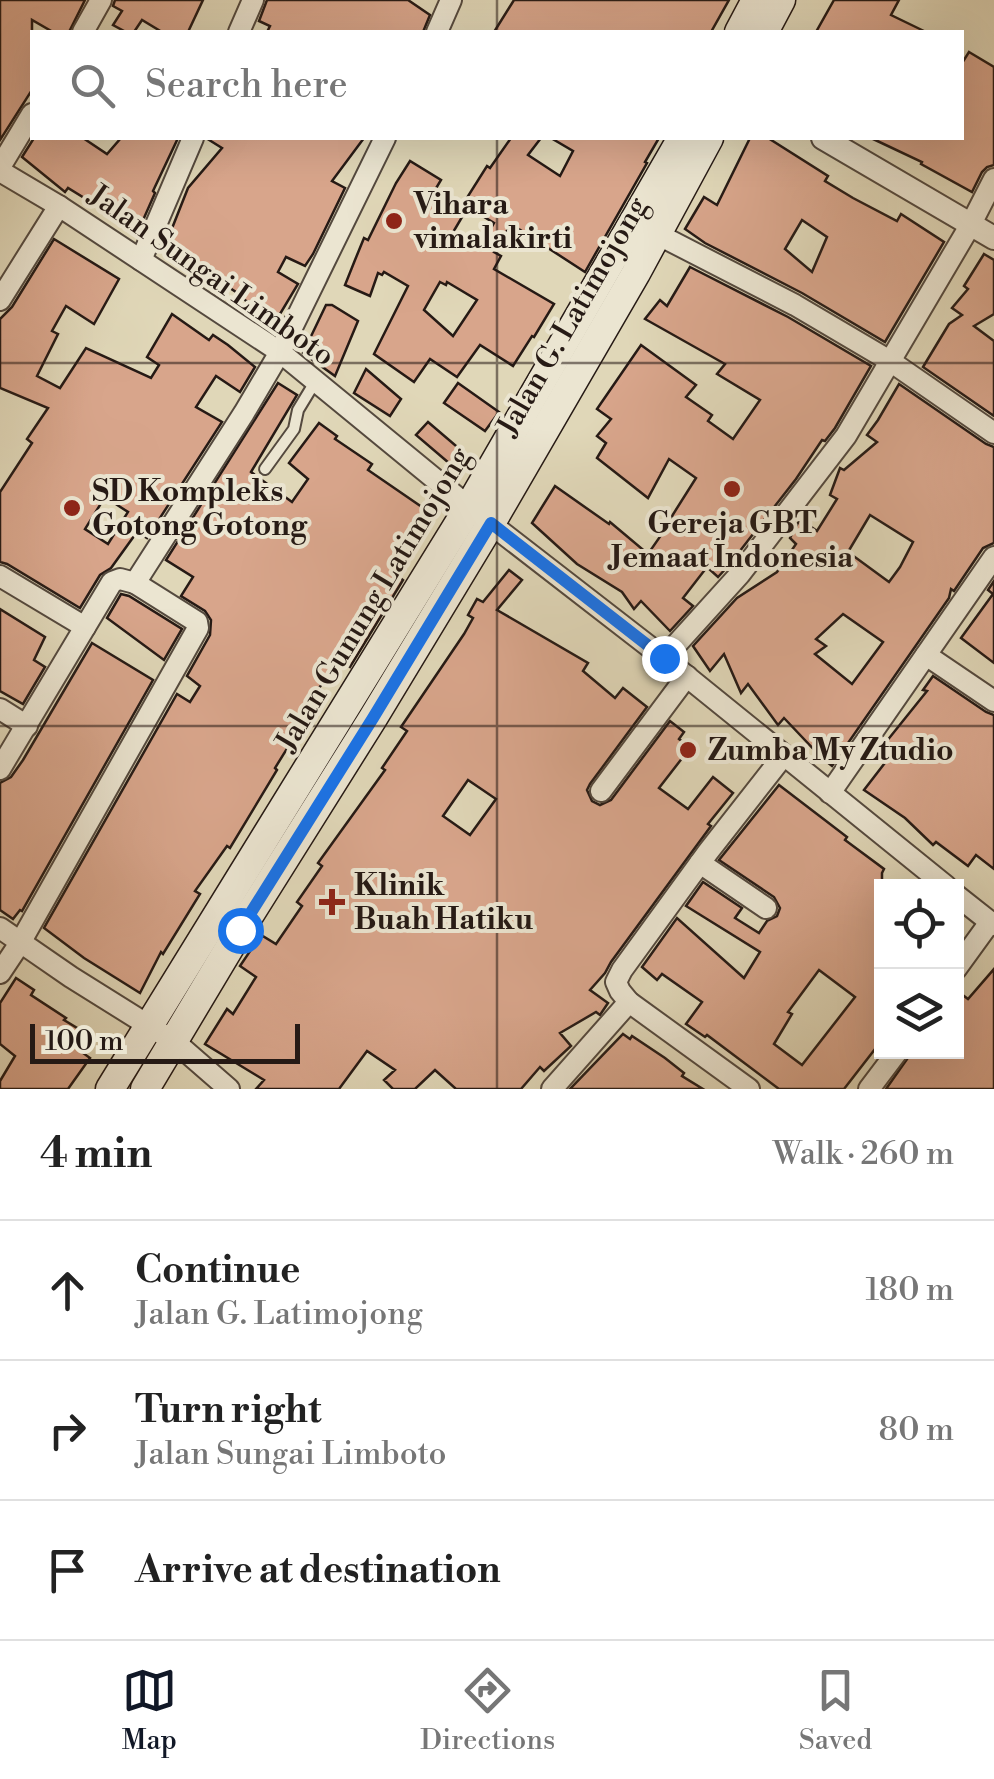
<!DOCTYPE html>
<meta charset="utf-8">
<style>
:root{--surface:#fff;--page:#f2f2f2;--text:#222;--muted:#767676;--line:#e0e0e0;--accent:#111827}
body{margin:0;font-family:"Libre Bodoni",serif;background:var(--page);color:var(--text)}
.controls{position:absolute;right:30px;bottom:30px;display:grid;overflow:hidden;border-radius:0px;box-shadow:0 10px 40px #0002}
.controls button{width:90px;height:90px;display:grid;place-items:center;padding:0;border:0;border-bottom:2px solid var(--line);background:var(--surface);color:var(--text);font:50px sans-serif}
.scale{position:absolute;left:30px;bottom:25px;width:270px;box-sizing:border-box;padding-left:10px;border:5px solid #261a15;border-top:0;font-size:28px;line-height:35px;white-space:nowrap;color:#261a15;-webkit-text-stroke:8px #ebe5d1;paint-order:stroke}
.stop{position:absolute;width:30px;height:30px;margin:-22px;border:8px solid #1a73e8;border-radius:50%;background:#fff}
.stop.end{background:#1a73e8;border-color:#fff;box-shadow:0 2px 10px #0008}
.list{margin:0;padding:0;list-style:none}
h2{display:flex;justify-content:space-between;align-items:center;height:130px;margin:0;padding:0 40px;font-size:42px}
h2 small{font-size:32px;font-weight:400;color:var(--muted)}
.list li{display:grid;grid-template-columns:65px 1fr auto;gap:30px;align-items:center;box-sizing:border-box;height:140px;padding:0 40px;border-top:2px solid var(--line)}
.list b{display:block;font-size:38px;white-space:nowrap}
.list p{margin:0;font-size:32px;white-space:nowrap;color:var(--muted)}
.list em{font-size:32px;font-style:normal;color:var(--muted)}
.icon{flex:none;width:55px;height:55px;fill:none;stroke:currentColor;stroke-width:2;stroke-linecap:round;stroke-linejoin:round}
.map{position:relative;flex:none;width:994px;height:1089px;overflow:hidden}
.search{position:absolute;background:var(--surface);box-shadow:0 10px 40px #0002;left:30px;right:30px;top:30px;height:110px;display:flex;align-items:center;gap:25px;box-sizing:border-box;padding:0 35px;border-radius:0px;color:var(--muted);font-size:38px}
.sheet{height:550px;background:var(--surface)}
nav{display:flex;justify-content:space-around;align-items:center;box-sizing:border-box;height:140px;border-top:2px solid var(--line);background:var(--surface);font-size:28px;color:var(--muted)}
nav a{display:grid;justify-items:center;gap:5px}
nav .on{color:var(--accent)}
.map>svg:first-child{display:block}
.building{fill:#d8a58b;stroke:#261a15;stroke-width:2.5;fill-rule:evenodd}
.lines{fill:none;stroke-linecap:round;stroke-linejoin:round}
.service-casing{stroke:#54493e;stroke-width:14}
.minor-casing{stroke:#54493e;stroke-width:24}
.tertiary-casing{stroke:#54493e;stroke-width:26}
.secondary-casing{stroke:#261a15;stroke-width:31}
.service{stroke:#ebe5d1;stroke-width:10}
.minor{stroke:#ebe5d1;stroke-width:20}
.tertiary{stroke:#ebe5d1;stroke-width:22}
.secondary{stroke:#ebe5d1;stroke-width:28}
.route{stroke:#1a73e8;stroke-width:12}
.grid{fill:none;stroke:#261a15;stroke-width:2.5;stroke-opacity:0.55}
.poi-dot{fill:#8f2418;stroke:#ebe5d1;stroke-width:4}
.labels{text-anchor:middle;stroke-width:8;stroke-linejoin:round;paint-order:stroke}
.poi-label{font-size:30px;font-weight:bold;fill:#261a15;stroke:#ebe5d1;text-anchor:start}
.street-label{font-size:30px;fill:#261a15;stroke:#ebe5d1}
</style>
<div class="map">
<svg width="994" height="1089" viewBox="0 0 994 1089">
<rect width="100%" height="100%" fill="#e0d7b8"/>
<filter id="stains"><feTurbulence type="fractalNoise" baseFrequency=".002" numOctaves="4"/><feColorMatrix values="0 0 0 0 .2 0 0 0 0 .09 0 0 0 0 .02 0 0 0 .5 -.17"/></filter>
<radialGradient id="worn" r=".72"><stop offset=".6" stop-color="#630" stop-opacity="0"/><stop offset="1" stop-color="#630" stop-opacity=".3"/></radialGradient>
<g class="building">
<polygon points="0,0 85,0 69,32 53,32 32,20 32,90 0,140"/>
<polygon points="115,0 203,0 188,32 162,32 142,20 134,32 126,32 113,25 122,11 113,6"/>
<polygon points="267,0 408,0 430,15 423,32 267,32 270,26 259,21"/>
<polygon points="514,0 729,0 711,32 494,32"/>
<polygon points="834,0 899,0 891,15 926,32 816,32"/>
<polygon points="969,52 994,67 994,165 987,167 982,172 972,192 921,164 922,162 871,138 962,138 962,63"/>
<polygon points="34,138 83,138 107,154 121,138 178,138 153,191 155,193 136,236 101,204 99,207 68,188 65,192 22,157"/>
<polygon points="206,138 364,138 332,181 345,188 313,254 305,266 286,257 278,272 298,284 277,319 238,296 239,294 165,246 188,188 222,148"/>
<path d="M511 138H541L528 155 560 176 573 151 551 138H659L645 162 647 163 585 272 511 224 494 252 501 256 494 269 554 304 534 337 532 336 513 366 480 345 457 377 430 359 414 382 374 354 408 286 384 272 382 275 378 273 370 296 345 285 355 260 364 238 368 240 396 183 410 161 441 180 435 190 465 212 452 234 479 249 494 223 463 204 487 166 490 168ZM440 282 446 285 447 282 477 300 453 336 424 310Z"/>
<path d="M750 138H768L828 176 825 181 853 198 897 221 901 214 944 242 885 342 802 293 705 243 685 229 704 197 717 205ZM802 220 827 237 812 272 785 249Z"/>
<path d="M54 239 119 279 94 324 66 306 52 331 58 334 37 376 60 388 86 348 151 378 159 365 147 357 172 314 209 340 213 335 228 345 255 367 240 392 216 376 196 407 222 422 147 538 137 532 111 568 100 575 80 608 7 564 0 562V492L32 443 27 439 48 408 0 388V319L12 307ZM105 497 128 512 108 544 85 529Z"/>
<polygon points="984,254 994,260 994,314 974,326 994,341 994,416 923,367 949,324 962,315 952,308 968,289 964,286"/>
<polygon points="690,267 788,317 871,366 835,428 825,441 822,440 796,479 729,565 718,577 707,567 683,598 693,606 670,631 641,601 634,609 622,592 577,564 532,523 555,486 609,524 610,522 648,554 673,518 672,516 696,478 669,459 648,498 597,458 606,443 597,436 611,419 597,409 641,345 696,385 686,397 712,415 708,421 733,439 760,400 717,374 725,364 645,319 660,300 667,306"/>
<polygon points="326,305 332,305 358,321 335,376 303,353"/>
<polygon points="366,369 401,399 390,416 354,393"/>
<polygon points="278,383 297,395 251,472 292,502 308,479 289,463 319,423 337,436 335,439 372,464 368,470 435,516 392,572 403,580 350,667 339,659 306,707 311,710 275,768 277,770 230,848 227,846 195,891 200,894 163,954 161,952 140,993 84,958 44,928 177,694 190,702 200,686 187,676 210,635 211,620 205,611 181,596 193,577 166,560"/>
<polygon points="458,383 499,412 485,431 444,403"/>
<path d="M899 384 986 444 994 447V543L983 548 954 591 951 589 949 598 832 766 822 758 784 718 778 725 748 684 741 693 724 654 710 671 693 646 737 598 777 572 796 544 790 538 800 519 817 531 837 499 830 495 840 468 844 470 877 442 867 435 878 420ZM870 515 913 542 900 567 889 582 848 552ZM843 614 883 642 852 684 815 654 826 646 816 639Z"/>
<polygon points="428,422 469,457 456,469 416,435"/>
<path d="M509 570 522 580 497 610 588 663 583 671 615 698 623 688 647 707 590 784 587 790 592 801 600 805 611 800 670 721 684 732 679 739 690 748 659 788 688 809 713 777 733 793 708 824 711 826 611 962 605 973 590 990 608 1003 600 1015 596 1012 560 1033 571 1046 544 1071 540 1067 521 1089H456L435 1070 415 1089H393L384 1080 395 1070 367 1051 339 1089H256L264 1080 205 1044 227 1009 233 1014 256 977 240 966 261 935 276 944 302 906 297 902 322 866 318 863 385 770 382 768 407 731 401 727 464 634 473 618 468 615 477 599 483 602ZM468 780 496 799 470 835 443 816Z"/>
<polygon points="994,581 994,663 961,638 993,594 988,590"/>
<polygon points="121,594 129,596 182,629 164,660 107,618"/>
<polygon points="0,609 45,637 34,660 45,667 23,704 0,691"/>
<polygon points="92,643 153,680 22,911 20,910 13,919 0,910 0,783 11,777 23,760"/>
<polygon points="933,676 986,712 994,715 994,869 976,855 968,866 936,842 933,845 905,818 864,790 891,755 882,747 927,691 923,690"/>
<path d="M779 785 847 837 845 840 884 869 882 873V1040L844 1089H779L707 1035 705 1037 686 1024 702 1002 662 974 657 980 642 967 677 918 744 978 760 952 686 906 703 882 742 908 735 918 759 933 767 921 777 916 780 908 774 897 719 860ZM819 970 855 997 802 1065 774 1044 792 1014 788 1012Z"/>
<polygon points="994,969 994,1089 886,1089 912,1052 956,1052 956,990 968,999"/>
<polygon points="16,978 34,990 31,995 66,1018 64,1020 92,1037 83,1053 90,1058 68,1089 0,1089 0,1081 15,1056 0,1044 0,1003"/>
<polygon points="623,1034 630,1039 632,1036 665,1058 684,1073 682,1076 703,1089 570,1089"/>
</g>
<g class="lines">
<g class="service-casing">
<polyline id="service" points="265,469 294,429 298,410 315,382"/>
</g>
<g class="minor-casing">
<g id="minor">
<polyline points="83,32 101,0"/>
<polyline points="239,32 253,0"/>
<polyline points="437,32 451,0"/>
<polyline points="0,167 32,114"/>
<polyline points="0,171 59,206 280,352 469,507 664,658 946,886"/>
<polyline points="657,234 795,305 890,361 994,433"/>
<polyline points="141,260 193,138"/>
<polyline points="0,300 59,206"/>
<polyline points="0,576 85,627"/>
<polyline points="926,655 994,701"/>
<polyline points="664,658 740,574 846,436 971,224 994,179"/>
<polyline points="0,709 27,726"/>
<polyline points="0,769 112,582 120,579 135,583"/>
<polyline points="601,791 687,676"/>
<polyline points="830,793 994,557"/>
<polyline points="700,863 766,908"/>
<polyline points="956,895 994,925"/>
<polyline points="0,928 71,977 175,1042 229,1089"/>
<polyline points="956,969 990,922"/>
<polyline points="0,973 20,943 198,628 197,622 135,583 244,413 280,352 385,138"/>
<polyline points="552,1089 629,1002"/>
<polyline points="749,1089 629,1002 620,991 616,982 622,970 708,852 784,755"/>
<polyline points="869,1089 897,1052"/>
</g>
</g>
<g class="tertiary-casing">
<polyline id="tertiary" points="823,138 994,238"/>
</g>
<g class="secondary-casing">
<g id="secondary">
<polyline points="739,32 756,0"/>
<polyline points="764,32 781,0"/>
<polyline points="110,1089 469,507 682,138"/>
<polyline points="145,1089 240,930 373,718 491,523 636,273 709,138"/>
</g>
</g>
<use href="#service" class="service"/>
<use href="#minor" class="minor"/>
<use href="#tertiary" class="tertiary"/>
<use href="#secondary" class="secondary"/>
</g>
<g class="lines">
<polyline class="route" points="240,930 373,718 491,523 664,658"/>
</g>
<path class="grid" d="M497 0V32M497 138V1089M0 363H994M0 726H994"/>
<g class="poi-dot">
<circle cx="394" cy="221" r="10"/>
<circle cx="732" cy="489" r="10"/>
<circle cx="72" cy="508" r="10"/>
<circle cx="688" cy="750" r="10"/>
<path d="M327 887h10v10h10v10h-10v10h-10v-10h-10v-10h10z"/>
</g>
<g class="labels">
<g class="poi-label">
<text x="414" y="214">Vihara<tspan x="414" dy="34">vimalakirti</tspan></text>
<text x="92" y="501">SD Kompleks<tspan x="92" dy="34">Gotong Gotong</tspan></text>
<text x="732" y="533" text-anchor="middle">Gereja GBT<tspan x="732" dy="34">Jemaat Indonesia</tspan></text>
<text x="708" y="760">Zumba My Ztudio</text>
<text x="354" y="895">Klinik<tspan x="354" dy="34">Buah Hatiku</tspan></text>
</g>
<g class="street-label">
<text transform="translate(212 275) rotate(35)" y="10">Jalan Sungai Limboto</text>
<text transform="translate(572 316) rotate(-60)" y="10">Jalan G. Latimojong</text>
<text transform="translate(373 599) rotate(-59)" y="10">Jalan Gunung Latimojong</text>
</g>
</g>
<rect width="100%" height="100%" filter="url(#stains)"/>
<rect width="100%" height="100%" fill="url(#worn)"/>
</svg>
<div class="controls">
<button><svg class="icon" aria-label="locate" viewBox="0 0 24 24"><circle cx="12" cy="12" r="6"/><path d="M12 2v4M12 18v4M2 12h4M18 12h4"/></svg></button>
<button><svg class="icon" aria-label="layers" viewBox="0 0 24 24"><path d="M12 4l9 5-9 5-9-5zM3 14l9 5 9-5"/></svg></button>
</div>
<div class="scale">100 m</div>
<div class="stop" style="left:240px;top:930px"></div>
<div class="stop end" style="left:664px;top:658px"></div>
<div class="search"><svg class="icon" aria-label="search" viewBox="0 0 24 24"><circle cx="10" cy="10" r="6"/><path d="M15 15l6 6"/></svg>Search here</div>
</div>
<section class="sheet">
<h2>4 min<small>Walk · 260 m</small></h2>
<ul class="list">
<li><svg class="icon" aria-label="ahead" viewBox="0 0 24 24"><path d="M12 20V5M6 11l6-6 6 6"/></svg><div><b>Continue</b><p>Jalan G. Latimojong</p></div><em>180 m</em></li>
<li><svg class="icon" aria-label="right" viewBox="0 0 24 24"><path d="M7 20v-9h11M14 6l5 5-5 5"/></svg><div><b>Turn right</b><p>Jalan Sungai Limboto</p></div><em>80 m</em></li>
<li><svg class="icon" aria-label="arrive" viewBox="0 0 24 24"><path d="M6 21V4h12l-3 4 3 4H6"/></svg><div><b>Arrive at destination</b></div></li>
</ul>
</section>
<nav>
<a class="on"><svg class="icon" aria-label="map" viewBox="0 0 24 24"><path d="M3 6l6-2 6 2 6-2v14l-6 2-6-2-6 2zM9 4v14M15 6v14"/></svg>Map</a>
<a><svg class="icon" aria-label="directions" viewBox="0 0 24 24"><path d="M12 3l9 9-9 9-9-9zM9 14v-3h6M13 9l2 2-2 2"/></svg>Directions</a>
<a><svg class="icon" aria-label="saved" viewBox="0 0 24 24"><path d="M7 4h10v16l-5-4-5 4z"/></svg>Saved</a>
</nav>
